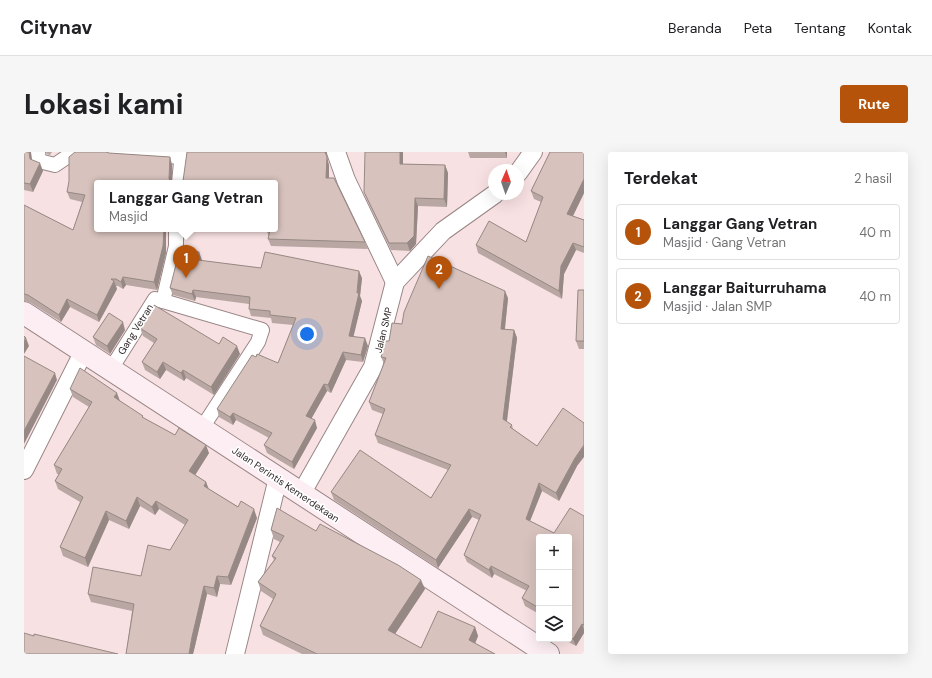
<!DOCTYPE html>
<html lang="id">
<meta charset="utf-8">
<style>
:root{--surface:#fff;--page:#f6f6f6;--text:#202124;--muted:#757577;--line:#e0e0e0;--accent:#b45309}
body{margin:0;font-family:"DM Sans",sans-serif;background:var(--page);color:var(--text)}
.controls{position:absolute;right:12px;bottom:12px;display:grid;overflow:hidden;border-radius:4px;box-shadow:0 4px 16px #0002}
.controls button{width:36px;height:36px;display:grid;place-items:center;padding:0;border:0;border-bottom:1px solid var(--line);background:var(--surface);color:var(--text);font:20px sans-serif}
.compass{position:absolute;left:464px;top:12px;width:36px;height:36px;border-radius:50%;background:var(--surface);box-shadow:0 4px 16px #0002;rotate:2deg}
.you{position:absolute;left:283px;top:182px;width:14px;height:14px;margin:-10px;border:3px solid #fff;border-radius:50%;background:#1a73e8;box-shadow:0 0 0 6px #1a73e833}
.badge{display:grid;place-items:center;width:26px;height:26px;border-radius:50%;background:var(--accent);color:#fff;font-size:13px;font-weight:700}
.pin{position:absolute;translate:-50% -33px;filter:drop-shadow(0 1px 2px #0008)}
.pin::after{content:'';position:absolute;top:21px;width:14px;height:12px;background:inherit;clip-path:polygon(0 0,100% 0,50% 100%)}
.popup{position:absolute;left:70px;top:28px;width:184px;height:52px;box-sizing:border-box;display:grid;place-content:center;border-radius:4px;background:var(--surface);filter:drop-shadow(0 1px 3px #0005);font-size:13px;white-space:nowrap;color:var(--muted)}
.popup b{font-size:15px;color:var(--text)}
.popup::after{content:'';position:absolute;left:50%;top:100%;margin-left:-8px;border:8px solid transparent;border-top-color:var(--surface)}
.list{margin:0;padding:0;list-style:none}
h2{display:flex;justify-content:space-between;align-items:center;height:52px;margin:0;padding:0 16px;font-size:17px}
h2 small{font-size:13px;font-weight:400;color:var(--muted)}
.list li{display:grid;grid-template-columns:26px 1fr auto;gap:12px;align-items:center;box-sizing:border-box;height:56px;margin:0 8px 8px;padding:0 8px;border:1px solid var(--line);border-radius:4px}
.list b{display:block;font-size:15px;white-space:nowrap}
.list p{margin:0;font-size:13px;white-space:nowrap;color:var(--muted)}
.list em{font-size:13px;font-style:normal;color:var(--muted)}
.icon{flex:none;width:22px;height:22px;fill:none;stroke:currentColor;stroke-width:2;stroke-linecap:round;stroke-linejoin:round}
.map{position:relative;flex:none;width:560px;height:502px;overflow:hidden;border-radius:4px}
header{display:flex;align-items:center;gap:24px;box-sizing:border-box;height:56px;padding:0 20px;background:var(--surface);border-bottom:1px solid var(--line)}
header strong{font-size:19px}
nav{display:flex;gap:22px;margin-inline-start:auto;font-size:14px}
.intro{display:flex;align-items:center;justify-content:space-between;box-sizing:border-box;height:96px;padding:0 24px}
h1{margin:0;font-size:28px}
.button{padding:10px 18px;border-radius:4px;background:var(--accent);color:#fff;font-size:14px;font-weight:700}
main{display:flex;gap:24px;padding:0 24px}
aside{flex:1;background:var(--surface);border-radius:4px;box-shadow:0 4px 16px #0002}
.map>svg:first-child{display:block}
.lines{fill:none;stroke-linecap:round;stroke-linejoin:round}
.pedestrian-casing{stroke:#9a8687;stroke-width:16}
.minor-casing{stroke:#9a8687;stroke-width:20}
.secondary-casing{stroke:#9a8687;stroke-width:24}
.pedestrian{stroke:#fff;stroke-width:14}
.minor{stroke:#fff;stroke-width:18}
.secondary{stroke:#fceef3;stroke-width:22}
.wall{fill:#b9a7a3}
.shaded-wall{fill:#968884}
.building{fill:#d7c2bd;stroke:#968884}
.labels{text-anchor:middle;stroke-width:3.5;stroke-linejoin:round;paint-order:stroke}
.street-label{font-size:10px;fill:#312929;stroke:#fff}
</style>
<header>
<strong>Citynav</strong>
<nav><a>Beranda</a><a>Peta</a><a>Tentang</a><a>Kontak</a></nav>
</header>
<div class="intro"><h1>Lokasi kami</h1><a class="button">Rute</a></div>
<main>
<div class="map">
<svg width="560" height="502" viewBox="0 0 560 502">
<rect width="100%" height="100%" fill="#f8e1e2"/>
<g class="lines">
<g class="pedestrian-casing">
<g id="pedestrian">
<polyline points="14,0 15,9 31,13 50,0"/>
<polyline points="88,0 158,5"/>
<polyline points="155,31 158,0"/>
<polyline points="139,149 238,178 234,190 178,276"/>
<polyline points="87,217 131,147 139,149 152,94 152,77"/>
</g>
</g>
<g class="minor-casing">
<g id="minor">
<polyline points="312,0 322,28 371,130"/>
<polyline points="494,21 509,0"/>
<polyline points="0,318 60,199"/>
<polyline points="277,342 349,215 371,130 419,79 471,42"/>
<polyline points="211,502 254,326"/>
</g>
</g>
<g class="secondary-casing">
<polyline id="secondary" points="0,161 524,502"/>
</g>
<use href="#pedestrian" class="pedestrian"/>
<use href="#minor" class="minor"/>
<use href="#secondary" class="secondary"/>
</g>
<g class="wall">
<polygon points="0,0 19,19 9,40 0,38"/>
<polygon points="22,0 28,0 26,3 23,2"/>
<polygon points="379,0 379,12 421,13 424,21 423,55 394,54 392,92 386,99 367,98 343,48 340,40"/>
<polygon points="444,0 483,0 483,6 446,6"/>
<polygon points="525,0 560,0 560,41 549,64 560,68 560,101 552,98 540,122 538,147 454,101 452,93 502,90 517,50 510,47 507,39 526,0"/>
<polygon points="85,1 146,5 148,13 148,29 73,31 142,101 133,138 102,133 99,137 94,134 92,134 93,137 75,170 46,155 37,170 7,151 0,149 0,53 49,78 58,50 46,47 43,40"/>
<polygon points="305,13 305,26 341,90 344,97 247,94 244,87 245,84 242,78 251,31 159,29"/>
<polygon points="178,108 178,109 237,116 338,126 336,144 338,149 329,184 344,194 339,210 322,208 307,241 303,239 287,266 293,276 270,317 243,301 240,293 245,286 212,268 209,273 195,265 193,257 232,205 254,211 269,173 248,171 247,166 227,164 225,157 225,152 172,145 171,149 149,143 146,136"/>
<polygon points="560,138 560,197 555,197 552,189"/>
<polygon points="484,146 481,177 490,178 493,186 483,270 488,273 489,277 513,294 553,314 535,349 518,339 506,369 530,381 560,364 560,481 552,494 539,487 545,487 545,385 515,385 515,462 501,454 498,446 503,439 470,422 468,426 443,410 440,403 455,368 448,365 414,416 310,348 307,340 407,346 424,318 354,291 351,283 359,262 348,258 345,250 360,212 357,205 365,189 378,172"/>
<polygon points="116,176 195,192 216,202 190,243 162,226 160,229 142,218 136,227 121,218 118,210 130,191 119,184"/>
<polygon points="101,178 86,202 72,193 69,185"/>
<polygon points="46,237 96,249 119,264 119,266 185,301 171,323 182,330 185,337 233,366 207,433 196,432 193,445 183,442 171,494 169,502 102,502 108,459 67,450 64,442 117,424 146,398 161,373 135,357 131,363 116,354 105,377 85,368 64,415 39,404 36,395 56,350 34,337 31,329 35,322 33,322 30,313 65,255 49,245"/>
<polygon points="247,378 292,379 401,437 371,482 397,496 451,475 454,484 451,491 471,502 278,502 239,483 236,474 249,447 237,439 234,430 250,408 248,404 256,390 250,387"/>
</g>
<g class="shaded-wall">
<polygon points="5,0 7,0 8,14 6,7"/>
<polygon points="301,0 302,0 305,13 305,33 302,26"/>
<polygon points="376,0 379,0 379,20 376,12"/>
<polygon points="481,0 483,0 483,6"/>
<polygon points="146,5 148,13 148,31 145,27"/>
<polygon points="16,11 19,19 9,40 6,32"/>
<polygon points="421,13 424,21 423,55 420,47"/>
<polygon points="560,27 560,41 546,70 543,62"/>
<polygon points="391,46 394,54 392,92 386,99 383,91"/>
<polygon points="140,77 142,77 142,101 133,138 130,130"/>
<polygon points="549,91 552,98 540,122 538,147 535,139 537,114"/>
<polygon points="175,100 178,108 177,116 174,108"/>
<polygon points="335,119 338,126 336,144 338,149 328,191 325,184 333,141"/>
<polygon points="99,125 102,133 99,137 97,130"/>
<polygon points="90,129 93,137 75,170 73,163"/>
<polygon points="169,138 172,145 171,149 168,142"/>
<polygon points="481,139 484,146 480,184 477,177"/>
<polygon points="43,147 46,155 37,170 35,163"/>
<polygon points="99,170 101,178 86,202 83,194"/>
<polygon points="490,178 493,186 482,275 479,267"/>
<polygon points="2,186 5,194 0,202 0,190"/>
<polygon points="341,186 344,194 339,210 337,203"/>
<polygon points="213,194 216,202 190,243 187,235"/>
<polygon points="319,200 322,208 307,241 304,233"/>
<polygon points="139,210 142,218 136,227 133,220"/>
<polygon points="159,218 162,226 160,229 157,221"/>
<polygon points="31,221 33,228 0,292 0,279"/>
<polygon points="300,232 303,239 285,271 282,264"/>
<polygon points="93,241 96,249 90,245"/>
<polygon points="209,261 212,268 209,273 206,265"/>
<polygon points="291,268 293,276 270,317 268,310"/>
<polygon points="182,293 185,301 168,328 165,319"/>
<polygon points="560,293 560,305 553,314 535,349 532,341 551,306"/>
<polygon points="182,330 185,339 180,334"/>
<polygon points="515,331 518,339 504,374 502,367"/>
<polygon points="113,345 116,354 105,377 102,369"/>
<polygon points="132,349 135,357 131,363 128,355"/>
<polygon points="230,357 233,366 207,433 204,425"/>
<polygon points="445,357 448,365 414,416 412,408"/>
<polygon points="82,359 85,368 64,415 61,406"/>
<polygon points="467,414 470,422 468,426 465,418"/>
<polygon points="193,424 196,432 193,445 190,436"/>
<polygon points="397,428 401,437 367,488 364,478"/>
<polygon points="180,434 183,442 171,494 169,502 165,502 168,485"/>
<polygon points="558,472 560,478 560,481 552,494 549,487"/>
<polygon points="451,475 454,484 449,497 445,488"/>
</g>
<g class="building">
<polygon points="0,0 5,0 6,7 16,11 6,32 0,31"/>
<polygon points="51,0 82,0 85,1 146,5 145,27 150,31 73,31 73,77 140,77 139,94 130,130 99,125 97,130 92,127 87,127 90,129 73,163 43,147 35,163 4,143 0,142 0,53 49,78 61,43 43,40 45,29 45,5"/>
<polygon points="163,0 301,0 303,5 302,26 310,26 341,90 244,87 246,78 242,78 243,77 251,77 251,31 154,31 159,29"/>
<polygon points="341,0 376,0 376,12 421,13 420,47 391,46 390,84 383,91 365,91 340,40"/>
<polygon points="526,0 560,0 560,27 543,62 560,68 560,95 549,91 537,114 535,139 452,93 465,69 502,90 519,45 507,39"/>
<polygon points="156,97 175,100 174,108 237,116 241,100 335,119 333,141 335,141 325,184 341,186 337,203 319,200 304,233 300,232 282,264 291,268 268,310 240,293 248,281 209,261 206,265 193,257 228,203 232,205 233,202 254,211 272,166 246,163 246,159 225,157 226,145 169,138 168,142 146,136"/>
<polygon points="404,104 481,139 477,177 490,178 479,267 488,273 486,275 513,294 539,256 560,271 560,293 551,306 532,341 515,331 502,367 530,381 546,356 560,364 560,473 558,472 549,487 545,484 545,385 515,385 515,456 498,446 505,434 467,414 465,418 440,403 457,363 445,357 412,408 307,340 336,298 407,346 427,313 351,283 361,257 345,250 362,206 357,205 362,189 365,189 368,171 378,172 380,160"/>
<polygon points="554,138 560,138 560,189 552,189"/>
<polygon points="130,153 195,192 199,185 213,194 187,235 159,218 157,221 139,210 133,220 118,210 133,187 116,176"/>
<polygon points="85,161 99,170 83,194 69,185"/>
<polygon points="0,184 2,186 0,190"/>
<polygon points="0,204 31,221 0,279"/>
<polygon points="56,216 93,241 90,245 119,264 118,265 151,283 155,276 182,293 165,319 182,330 180,334 214,355 217,349 230,357 204,425 193,424 190,436 180,434 168,485 165,502 102,502 110,452 64,442 69,415 117,424 124,393 146,398 164,368 132,349 128,355 113,345 102,369 82,359 61,406 36,395 59,345 31,329 38,317 30,313 68,250 46,237"/>
<polygon points="253,356 292,379 296,372 374,413 397,428 364,478 397,496 414,459 451,475 445,488 471,502 293,502 236,474 252,442 234,430 252,406 248,404 260,384 247,378"/>
<polygon points="0,481 10,484 10,482 94,502 0,502"/>
</g>
<g class="labels">
<g class="street-label">
<text transform="translate(111 177) rotate(-58)" y="4">Gang Vetran</text>
<text transform="translate(359 178) rotate(-76)" y="4">Jalan SMP</text>
<text transform="translate(262 332) rotate(34)" y="4">Jalan Perintis Kemerdekaan</text>
</g>
</g>
</svg>
<div class="controls">
<button>+</button>
<button>−</button>
<button><svg class="icon" aria-label="layers" viewBox="0 0 24 24"><path d="M12 4l9 5-9 5-9-5zM3 14l9 5 9-5"/></svg></button>
</div>
<svg class="compass" viewBox="-18 -18 36 36"><path d="M0-13l5 13h-10z" fill="#e53935"/><path d="M0 13l5-13h-10z" fill="#757577"/></svg>
<div class="you"></div>
<div class="pin badge" style="left:162px;top:126px">1</div>
<div class="popup"><b>Langgar Gang Vetran</b>Masjid</div>
<div class="pin badge" style="left:415px;top:137px">2</div>
</div>
<aside>
<h2>Terdekat<small>2 hasil</small></h2>
<ul class="list">
<li><span class="badge">1</span><div><b>Langgar Gang Vetran</b><p>Masjid · Gang Vetran</p></div><em>40 m</em></li>
<li><span class="badge">2</span><div><b>Langgar Baiturruhama</b><p>Masjid · Jalan SMP</p></div><em>40 m</em></li>
</ul>
</aside>
</main>
